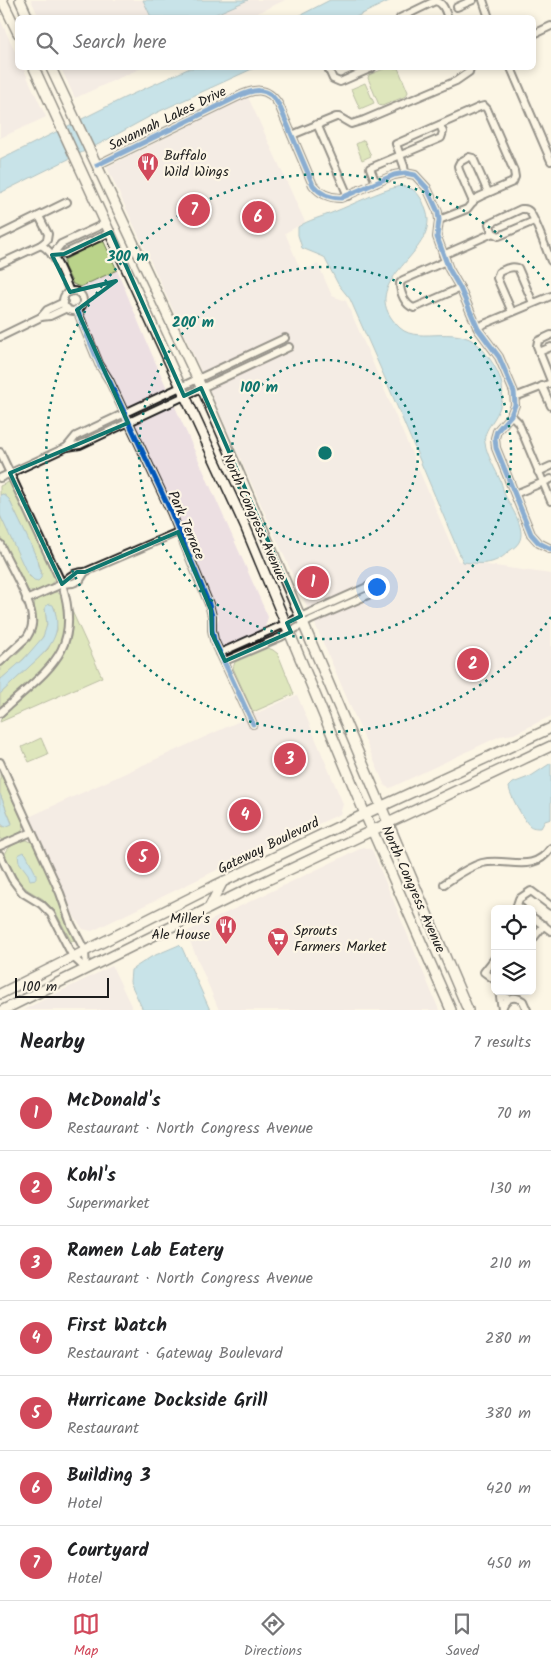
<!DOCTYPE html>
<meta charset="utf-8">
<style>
:root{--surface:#fff;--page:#f2f2f2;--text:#202124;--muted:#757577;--line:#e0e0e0;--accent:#d1495b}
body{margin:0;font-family:Kalam,sans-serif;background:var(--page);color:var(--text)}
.controls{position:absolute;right:15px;bottom:15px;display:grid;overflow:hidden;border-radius:8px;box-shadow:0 2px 8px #0003}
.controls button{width:45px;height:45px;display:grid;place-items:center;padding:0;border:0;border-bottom:1px solid var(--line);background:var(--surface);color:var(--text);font:25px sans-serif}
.scale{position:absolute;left:15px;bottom:12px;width:94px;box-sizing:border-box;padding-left:5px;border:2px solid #1c1c1c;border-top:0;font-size:14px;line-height:18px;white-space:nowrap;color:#1c1c1c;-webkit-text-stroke:4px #fcf5e5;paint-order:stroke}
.you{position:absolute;left:376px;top:586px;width:18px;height:18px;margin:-12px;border:4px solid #fff;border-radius:50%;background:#1a73e8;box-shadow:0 0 0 8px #1a73e833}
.badge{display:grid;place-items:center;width:32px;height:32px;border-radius:50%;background:var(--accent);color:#fff;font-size:16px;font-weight:700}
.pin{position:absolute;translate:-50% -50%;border:2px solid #fff;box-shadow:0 1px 5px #0006}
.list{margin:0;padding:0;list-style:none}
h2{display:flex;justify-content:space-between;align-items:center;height:65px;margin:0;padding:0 20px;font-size:21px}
h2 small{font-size:16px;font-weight:400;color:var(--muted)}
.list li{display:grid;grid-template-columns:32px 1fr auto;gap:15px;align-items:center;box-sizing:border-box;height:75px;padding:0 20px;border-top:1px solid var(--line)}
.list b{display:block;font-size:19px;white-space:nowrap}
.list p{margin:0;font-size:16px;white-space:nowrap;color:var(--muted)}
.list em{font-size:16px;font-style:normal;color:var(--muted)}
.icon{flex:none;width:28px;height:28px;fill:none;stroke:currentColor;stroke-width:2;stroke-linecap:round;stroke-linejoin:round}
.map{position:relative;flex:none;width:551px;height:1010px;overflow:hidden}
.search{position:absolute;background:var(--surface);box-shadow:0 2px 8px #0003;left:15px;right:15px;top:15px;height:55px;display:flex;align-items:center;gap:12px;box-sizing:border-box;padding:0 18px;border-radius:8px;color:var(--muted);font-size:19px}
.sheet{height:590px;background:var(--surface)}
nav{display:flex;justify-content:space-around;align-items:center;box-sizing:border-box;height:70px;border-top:1px solid var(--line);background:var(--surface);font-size:14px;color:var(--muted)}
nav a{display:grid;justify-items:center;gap:2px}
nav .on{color:var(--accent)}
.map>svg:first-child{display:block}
.built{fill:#ecdfe2}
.green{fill:#bad38a;stroke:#6b7853}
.water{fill:#89ccea;stroke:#5d8698}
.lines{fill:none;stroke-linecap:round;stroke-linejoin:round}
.minor-casing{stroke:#1c1c1c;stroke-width:10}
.secondary-casing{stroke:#1c1c1c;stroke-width:12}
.minor{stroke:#fcf5e5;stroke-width:6}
.secondary{stroke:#fcf5e5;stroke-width:9}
.cycleway-casing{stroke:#fcf5e5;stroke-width:8}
.cycleway{stroke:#0057b8;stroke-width:5}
.marked{fill:none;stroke:#0f766e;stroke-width:4;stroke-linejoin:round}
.ring{fill:none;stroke:#0f766e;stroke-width:2.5;stroke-dasharray:2.5 5}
.labels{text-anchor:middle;stroke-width:4.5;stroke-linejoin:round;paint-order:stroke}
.street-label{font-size:14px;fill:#1c1c1c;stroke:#fcf5e5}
.poi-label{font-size:14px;fill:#1c1c1c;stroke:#fcf5e5;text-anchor:start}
.centre{fill:#0f766e;stroke:#fcf5e5;stroke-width:2.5}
.ring-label{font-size:15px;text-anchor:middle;font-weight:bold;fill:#0f766e;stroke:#fcf5e5;stroke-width:4.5;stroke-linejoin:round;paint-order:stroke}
</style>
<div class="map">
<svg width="551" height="1010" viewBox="0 0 551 1010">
<rect width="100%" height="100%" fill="#fcf5e5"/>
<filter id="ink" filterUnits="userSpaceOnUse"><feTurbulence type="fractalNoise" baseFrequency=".02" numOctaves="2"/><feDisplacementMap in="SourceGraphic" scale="10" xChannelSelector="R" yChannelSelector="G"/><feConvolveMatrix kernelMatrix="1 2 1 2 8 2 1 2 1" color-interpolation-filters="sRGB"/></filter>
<g filter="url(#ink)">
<g class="built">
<polygon points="31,0 285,0 247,18 39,17"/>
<polygon points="0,19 17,56 18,68 23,68 46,117 0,138"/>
<polygon points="61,68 141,68 75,98"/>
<polygon points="248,97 305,222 285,233 298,264 302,271 318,264 332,296 346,301 458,561 551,574 551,716 514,734 500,736 390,788 385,786 315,624 176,316 107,167"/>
<polygon points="117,270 150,350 268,617 264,631 222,650 216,636 216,625 219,618 156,473 114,382 100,357 82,312 86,306 88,300 80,287"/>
<polygon points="297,695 343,804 340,814 223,867 92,931 83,929 74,916 29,817"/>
<polygon points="364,847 372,850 439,1010 219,1010 186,932"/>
<polygon points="112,966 133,1010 23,1010"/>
</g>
<g class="green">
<polygon points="386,68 398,68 408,92 406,96 382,106 379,105 368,78 369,75"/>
<polygon points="365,83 374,103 360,109 351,89"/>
<polygon points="364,140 371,156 362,160 356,144"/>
<polygon points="99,242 104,242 117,270 80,287 73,284 64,266 64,260"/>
<path d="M9 482 12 486 55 577C54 586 40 589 33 592L26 590 0 536V515L30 577 42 574 38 561 9 499 3 494 0 495V486Z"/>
<path d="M53 592H57L61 595C69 621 65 645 47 665L0 709V694L48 649 57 630 55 608 45 609C46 617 48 625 45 632 41 645 11 671 0 680V668C13 656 33 644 36 625 37 617 33 609 35 601Z"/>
<path d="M71 609 102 677 0 722 2 716C23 697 62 667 70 640 73 630 72 619 71 609Z"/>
<polygon points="268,648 273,650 278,654 294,694 253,712 233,668 235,662"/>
<polygon points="41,738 48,754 29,762 22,747"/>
<polygon points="0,772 24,825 21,832 4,840 0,839 0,823 3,827 12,823 0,794"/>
<path d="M27 840 33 843 58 897 63 916 74 941H71L55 911 43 899 28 890 19 882 5 856C6 846 18 842 27 840Z"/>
</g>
<g class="water">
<polygon points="143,0 248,0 209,17 151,17"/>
<polygon points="330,0 391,0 356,17 297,17"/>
<polygon points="190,68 254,68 158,112 101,143 0,193 0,160 124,98"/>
<path d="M400 186C412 187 417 191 423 202 425 208 428 214 428 220 428 260 354 284 400 328 420 346 461 320 484 351 502 374 510 394 494 419 489 427 483 434 485 443 487 456 496 470 501 482 502 485 503 489 504 493 509 505 527 528 519 542 517 546 512 549 508 552 494 566 480 564 463 562L388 385 350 299 338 284 324 257 302 248 298 235V227C308 220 322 217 334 212 356 203 377 192 400 186Z"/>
<path d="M3 494 9 499C15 514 44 566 41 578L38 581 34 580 27 573 0 515V495Z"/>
<path d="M49 604 53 605C64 634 50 648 30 666 20 675 10 685 0 694V680L24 659 43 637 47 625 45 607Z"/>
<path d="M551 763V819L545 821 541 828C536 828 532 828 529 825 524 820 509 794 509 787L513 783 531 776Z"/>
<polygon points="0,794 12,824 5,827 0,823"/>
<polygon points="24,852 26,854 36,874 36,879 30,880 28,874 19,862 18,855"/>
<polygon points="179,945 182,948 210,1010 143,1010 130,982 131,970 151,957"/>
</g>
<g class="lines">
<g class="minor-casing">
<g id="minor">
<polyline points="483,0 489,18"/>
<polyline points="457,7 473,0"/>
<path d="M400 18 435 1C443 2 445 10 448 18"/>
<polyline points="534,34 551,26"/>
<polyline points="328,68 333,79 340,82 372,68"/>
<polyline points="511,68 551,161"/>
<polyline points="317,124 348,196"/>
<polyline points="292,135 336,117 339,117 351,124 364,120 456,81 469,72 470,68"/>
<path d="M97 165 235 98C253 89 267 85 279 105L313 185C320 194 329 198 341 198L394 175 405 173 415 175 427 188 438 212 439 220 437 237 449 269 460 288 478 329 499 357 514 392 515 405 511 415 497 431 495 438 496 448 531 534 539 543 551 549"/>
<polyline points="405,173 404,166 396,144 480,107 484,106 487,109 514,171 515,177 513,182 481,196 475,199 467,209 439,220"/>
<polyline points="376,183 370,168 441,138 443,132 440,125"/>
<polyline points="473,202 459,170 458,166 460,162 469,157 473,158 488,192"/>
<path d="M534 221 499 236 493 233 489 224 521 209C525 209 526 208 529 211 535 217 547 252 551 261"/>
<polyline points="0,235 67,202"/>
<path d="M41 245C56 253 63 276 70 292"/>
<polyline points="52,255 61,244 106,223"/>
<polyline points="52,255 64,254 111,232"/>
<polyline points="443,255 493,233"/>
<path d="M446 261 403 280 400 283C400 293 405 305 414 308L460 288"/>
<polyline points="0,264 41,245 47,240 48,234 39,216"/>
<circle cx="73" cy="301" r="10"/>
<polyline points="77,310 99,364 109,380 171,512 209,604 212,616 212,630 214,640 253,724"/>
<path d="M512 312 497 278 499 272C506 269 510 266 518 268L533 303"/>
<polyline points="41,317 47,310 64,302"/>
<polyline points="477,327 551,296"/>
<polyline points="551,335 538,341 537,346 551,381"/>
<polyline points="0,337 41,317 50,316 67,308"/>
<polyline points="539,352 551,347"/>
<polyline points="542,386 551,406"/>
<polyline points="515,397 551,383"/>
<polyline points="511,415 518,422 551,501"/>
<polyline points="67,447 76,436 285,338"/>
<path d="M0 452 62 584C84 653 45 671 0 713"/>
<polyline points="538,472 551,466"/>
<polyline points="0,478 67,447 80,445 289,347"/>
<polyline points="515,494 551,479"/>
<path d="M0 544C8 562 31 600 32 618 33 625 31 631 27 637L0 662"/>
<path d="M62 584C69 576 74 572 85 572L178 532"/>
<polyline points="26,600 62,584 73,583 80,580 85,572"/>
<polyline points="220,653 376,583 375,592 311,620 281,637 225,661"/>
<polyline points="0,762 60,893 71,924 85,951 86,969"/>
<polyline points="0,846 32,832"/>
<polyline points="0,855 12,879 18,887 23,893 41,904 51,914 73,957 86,969"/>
<path d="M444 884C456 876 468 867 482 863 508 857 532 875 551 848"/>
<polyline points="522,909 517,905 519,899 531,891 551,906"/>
<polyline points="532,917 551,931"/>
<polyline points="532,940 544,925"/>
<polyline points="495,958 484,972 495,980"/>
<polyline points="499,991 502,1009"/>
<polyline points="504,991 504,996 508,999"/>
<path d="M502 1010C504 999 513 994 523 1001L527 1010"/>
</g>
</g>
<g class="secondary-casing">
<g id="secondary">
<polyline points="2,0 18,33"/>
<polyline points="20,0 28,18"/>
<polyline points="34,68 245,526 365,814 451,1010"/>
<polyline points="51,68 204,393 239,473 468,1010"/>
<polyline points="209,908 222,883"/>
<polyline points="0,994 214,886 365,814 551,728"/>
<polyline points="3,1010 242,892 551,746"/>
</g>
</g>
<use href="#minor" class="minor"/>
<use href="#secondary" class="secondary"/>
<g class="cycleway-casing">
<g id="cycleway">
<path d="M97 165 235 98C253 89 267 85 279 105L313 185C320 194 329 198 341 198L394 175 405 173 415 175 427 188 438 212 439 220 437 237 449 269 460 288 478 329 499 357 514 392 515 405 511 415 497 431 495 438 496 448 531 534 539 543 551 549"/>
<polyline points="77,310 99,364 109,380 171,512 209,604 212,616 212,630 214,640 253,724"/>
</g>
</g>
<use href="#cycleway" class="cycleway"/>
</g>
</g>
<path d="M0 0H551V1010H0ZM111 232 184 396 201 388 301 616 287 623 291 632 225 661 212 634 211 610 178 532 85 572H77L62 584 10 473 128 423 77 310 116 281 70 292 52 255 64 254Z" fill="#fcf5e5" fill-opacity=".55" fill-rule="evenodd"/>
<path class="marked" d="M111 232 184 396 201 388 301 616 287 623 291 632 225 661 212 634 211 610 178 532 85 572H77L62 584 10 473 128 423 77 310 116 281 70 292 52 255 64 254Z"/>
<g class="ring">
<circle cx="325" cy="453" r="93"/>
<circle cx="325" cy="453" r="186"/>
<path d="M551 617A279 279 0 1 1 551 289"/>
</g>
<defs>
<g id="restaurant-pin" transform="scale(1.125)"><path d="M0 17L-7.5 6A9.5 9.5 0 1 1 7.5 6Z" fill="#d1495b" stroke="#fcf5e5"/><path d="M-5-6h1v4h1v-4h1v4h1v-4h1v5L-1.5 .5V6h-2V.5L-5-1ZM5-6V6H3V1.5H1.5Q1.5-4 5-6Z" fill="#fff"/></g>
<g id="supermarket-pin" transform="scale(1.125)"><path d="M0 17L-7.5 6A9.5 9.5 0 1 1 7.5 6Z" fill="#d1495b" stroke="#fcf5e5"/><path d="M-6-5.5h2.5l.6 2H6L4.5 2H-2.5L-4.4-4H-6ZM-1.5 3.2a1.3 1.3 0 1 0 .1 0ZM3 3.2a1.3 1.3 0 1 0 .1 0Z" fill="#fff"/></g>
</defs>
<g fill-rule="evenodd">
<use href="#restaurant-pin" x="148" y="163"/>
<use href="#restaurant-pin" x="226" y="926"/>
<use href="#supermarket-pin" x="278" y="938"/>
</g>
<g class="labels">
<g class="street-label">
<text transform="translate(167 118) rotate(-26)" y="5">Savannah Lakes Drive</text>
<text transform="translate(255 517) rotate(66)" y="5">North Congress Avenue</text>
<text transform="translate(187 525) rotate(67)" y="5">Park Terrace</text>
<text transform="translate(268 845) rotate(-26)" y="5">Gateway Boulevard</text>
<text transform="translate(414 889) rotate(66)" y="5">North Congress Avenue</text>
</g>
<g class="poi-label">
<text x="164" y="160">Buffalo<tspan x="164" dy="16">Wild Wings</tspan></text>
<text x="210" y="923" text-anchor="end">Miller's<tspan x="210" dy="16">Ale House</tspan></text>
<text x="294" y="935">Sprouts<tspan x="294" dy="16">Farmers Market</tspan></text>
</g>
</g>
<circle cx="325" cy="453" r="8" class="centre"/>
<g class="ring-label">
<text x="128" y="261">300 m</text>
<text x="193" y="327">200 m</text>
<text x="259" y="392">100 m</text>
</g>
</svg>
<div class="controls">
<button><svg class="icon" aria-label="locate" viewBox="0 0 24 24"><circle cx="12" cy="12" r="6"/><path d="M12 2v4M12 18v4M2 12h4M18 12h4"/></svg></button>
<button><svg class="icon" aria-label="layers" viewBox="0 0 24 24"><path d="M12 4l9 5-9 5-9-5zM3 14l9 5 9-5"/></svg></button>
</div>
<div class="scale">100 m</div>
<div class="you"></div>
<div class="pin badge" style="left:313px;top:582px">1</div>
<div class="pin badge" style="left:473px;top:664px">2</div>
<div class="pin badge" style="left:290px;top:759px">3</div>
<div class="pin badge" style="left:245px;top:815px">4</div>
<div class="pin badge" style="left:143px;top:857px">5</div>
<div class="pin badge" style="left:258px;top:217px">6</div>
<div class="pin badge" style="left:194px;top:210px">7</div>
<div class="search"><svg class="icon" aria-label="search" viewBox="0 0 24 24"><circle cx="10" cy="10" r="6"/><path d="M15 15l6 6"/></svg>Search here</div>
</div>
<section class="sheet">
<h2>Nearby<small>7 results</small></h2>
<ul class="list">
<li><span class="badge">1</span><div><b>McDonald's</b><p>Restaurant · North Congress Avenue</p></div><em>70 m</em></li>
<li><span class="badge">2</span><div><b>Kohl's</b><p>Supermarket</p></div><em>130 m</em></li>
<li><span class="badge">3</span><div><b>Ramen Lab Eatery</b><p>Restaurant · North Congress Avenue</p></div><em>210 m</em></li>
<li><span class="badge">4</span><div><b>First Watch</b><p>Restaurant · Gateway Boulevard</p></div><em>280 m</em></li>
<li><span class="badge">5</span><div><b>Hurricane Dockside Grill</b><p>Restaurant</p></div><em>380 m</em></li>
<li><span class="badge">6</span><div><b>Building 3</b><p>Hotel</p></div><em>420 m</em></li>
<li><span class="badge">7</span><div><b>Courtyard</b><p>Hotel</p></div><em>450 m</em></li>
</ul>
</section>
<nav>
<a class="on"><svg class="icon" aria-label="map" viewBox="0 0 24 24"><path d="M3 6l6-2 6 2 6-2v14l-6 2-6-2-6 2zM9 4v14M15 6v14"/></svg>Map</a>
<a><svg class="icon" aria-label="directions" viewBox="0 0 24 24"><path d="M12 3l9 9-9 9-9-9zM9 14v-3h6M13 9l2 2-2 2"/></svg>Directions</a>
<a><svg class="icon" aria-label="saved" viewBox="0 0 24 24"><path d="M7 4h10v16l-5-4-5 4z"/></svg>Saved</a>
</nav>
